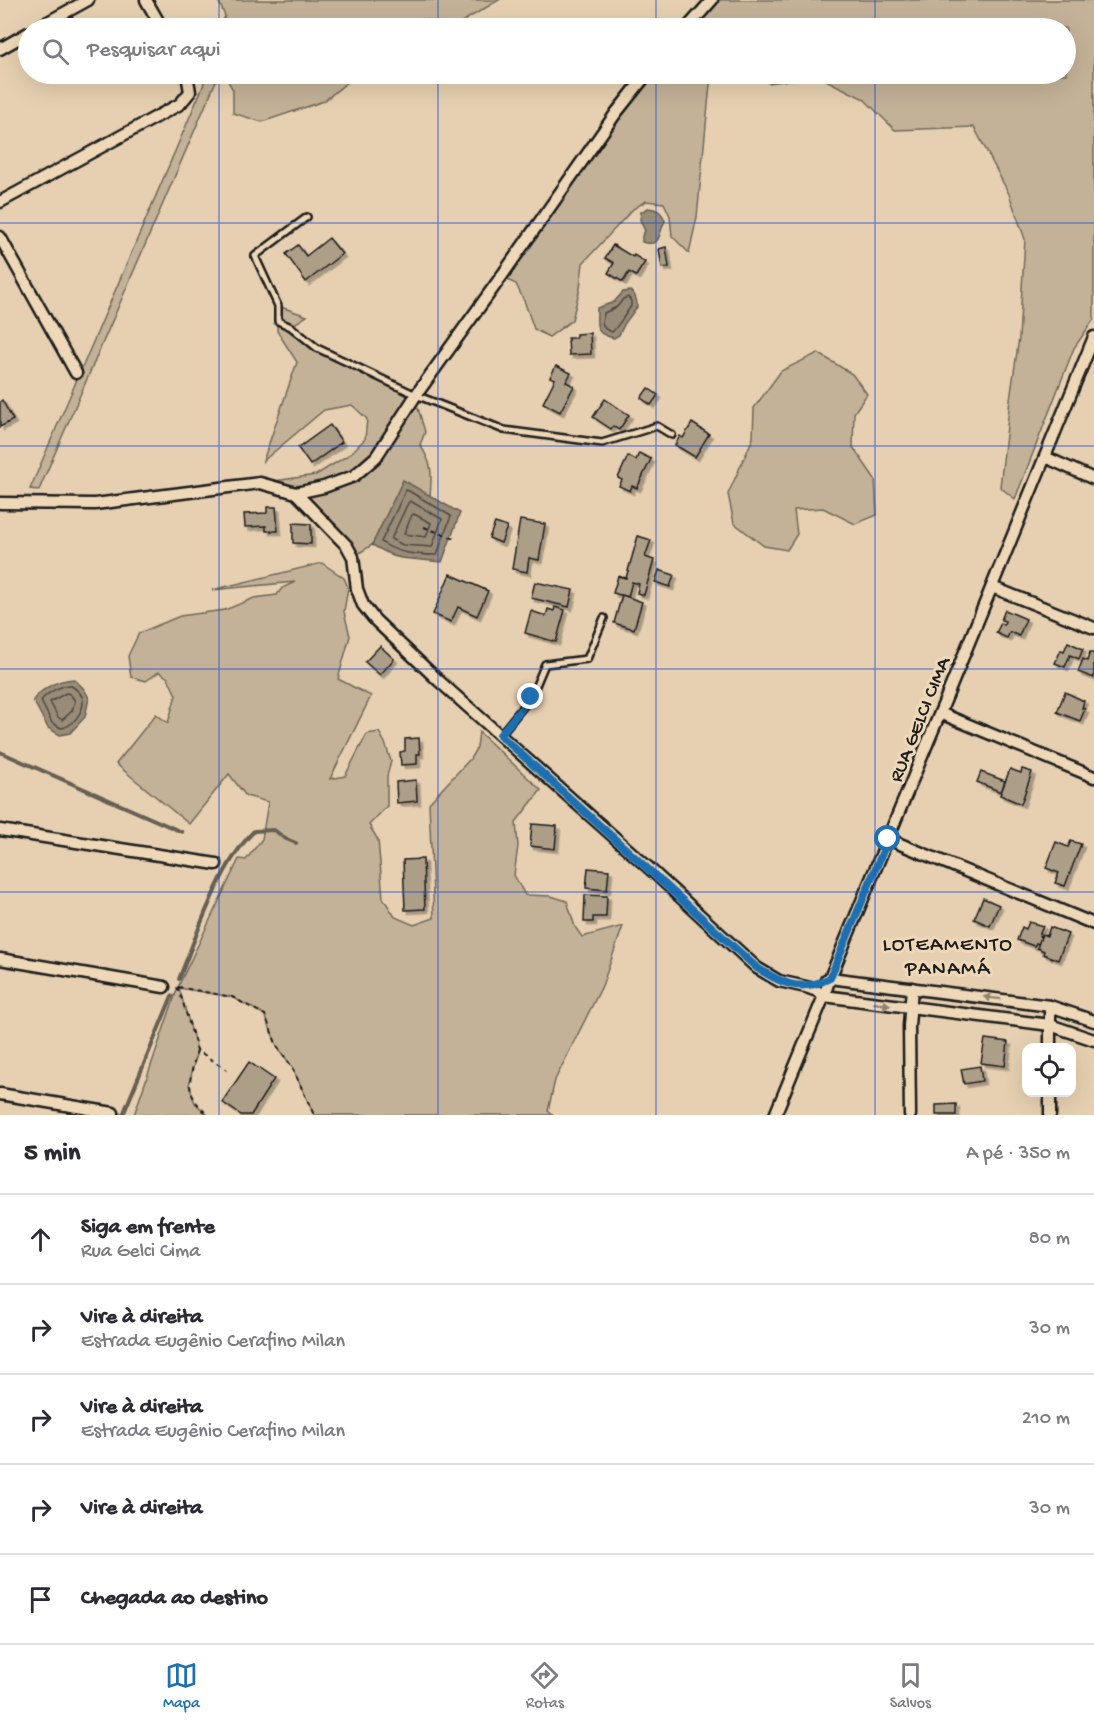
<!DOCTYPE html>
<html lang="pt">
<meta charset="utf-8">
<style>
:root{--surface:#fff;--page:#f2f2f3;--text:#2b2b33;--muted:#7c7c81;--line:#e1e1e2;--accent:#1f6fb2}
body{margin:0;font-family:"Gochi Hand",sans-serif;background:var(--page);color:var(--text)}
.controls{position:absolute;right:18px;bottom:18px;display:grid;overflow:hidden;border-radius:12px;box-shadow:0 6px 24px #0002}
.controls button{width:54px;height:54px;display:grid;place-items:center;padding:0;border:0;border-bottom:2px solid var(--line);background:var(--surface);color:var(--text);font:30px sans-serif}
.stop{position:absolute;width:18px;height:18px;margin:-14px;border:4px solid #1f6fb2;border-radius:50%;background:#fff}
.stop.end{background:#1f6fb2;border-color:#fff;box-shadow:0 2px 6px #0008}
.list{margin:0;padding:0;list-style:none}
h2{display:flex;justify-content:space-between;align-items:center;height:78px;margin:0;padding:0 24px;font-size:26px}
h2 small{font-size:20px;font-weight:400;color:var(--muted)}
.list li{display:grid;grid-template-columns:39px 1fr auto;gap:18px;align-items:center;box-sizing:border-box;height:90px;padding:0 24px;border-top:2px solid var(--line)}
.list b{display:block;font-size:22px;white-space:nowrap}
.list p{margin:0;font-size:20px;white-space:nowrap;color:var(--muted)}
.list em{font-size:20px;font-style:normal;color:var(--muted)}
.icon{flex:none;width:33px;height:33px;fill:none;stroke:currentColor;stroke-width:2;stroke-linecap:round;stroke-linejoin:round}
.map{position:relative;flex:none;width:1094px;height:1115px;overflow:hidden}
.search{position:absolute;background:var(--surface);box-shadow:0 6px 24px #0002;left:18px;right:18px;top:18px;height:66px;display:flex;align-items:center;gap:15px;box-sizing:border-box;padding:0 21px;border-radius:33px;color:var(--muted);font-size:22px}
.sheet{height:528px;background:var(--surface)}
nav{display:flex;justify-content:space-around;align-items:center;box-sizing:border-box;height:84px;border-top:2px solid var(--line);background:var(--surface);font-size:16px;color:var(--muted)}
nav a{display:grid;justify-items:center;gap:3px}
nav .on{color:var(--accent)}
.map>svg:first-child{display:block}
.green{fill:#c4b298;stroke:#70675a;stroke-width:1.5}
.water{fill:#988b77;stroke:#665f53;stroke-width:1.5}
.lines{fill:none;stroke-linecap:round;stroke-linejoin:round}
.shore{stroke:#4e4840;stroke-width:1.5}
.stream{stroke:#665f53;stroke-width:4}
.building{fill:#ad9e88;stroke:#1c1c1c;stroke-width:1.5;filter:url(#shadow)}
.service-casing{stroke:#1c1c1c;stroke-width:10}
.minor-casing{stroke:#1c1c1c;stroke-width:15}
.path{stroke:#1c1c1c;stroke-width:2;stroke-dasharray:4.5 4.5;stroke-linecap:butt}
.service{stroke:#eed8b7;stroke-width:5}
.minor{stroke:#eed8b7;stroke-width:10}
.oneway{fill:#908371}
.route{stroke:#1f6fb2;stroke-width:8}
.grid{fill:none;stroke:#1d4ed8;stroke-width:1.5;stroke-opacity:0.55}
.labels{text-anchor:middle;stroke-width:6;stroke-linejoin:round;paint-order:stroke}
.street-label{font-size:20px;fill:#1c1c1c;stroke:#eed8b7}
.neighbourhood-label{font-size:21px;letter-spacing:1.5px;fill:#1c1c1c;stroke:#eed8b7}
</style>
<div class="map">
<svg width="1094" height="1115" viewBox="0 0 1094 1115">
<defs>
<filter id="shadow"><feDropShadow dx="3.5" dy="3.5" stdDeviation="0" flood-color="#0004"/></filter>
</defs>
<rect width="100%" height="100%" fill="#e6d0b1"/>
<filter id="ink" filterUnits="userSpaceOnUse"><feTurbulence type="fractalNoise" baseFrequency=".0167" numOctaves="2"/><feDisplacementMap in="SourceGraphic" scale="12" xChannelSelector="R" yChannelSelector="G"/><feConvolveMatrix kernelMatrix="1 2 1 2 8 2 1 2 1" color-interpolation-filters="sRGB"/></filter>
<g filter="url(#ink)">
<g class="green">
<polygon points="218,0 499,0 455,26 422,19 411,28 220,28 225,16"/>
<polygon points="712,0 1094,0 1094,319 1074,348 1015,499 1000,487 1010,400 1019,338 1025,239 1009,194 974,127 895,130 864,99 818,76 769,83 756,74 1066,74 1066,28 687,28"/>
<polygon points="206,74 219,74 39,490 30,489 203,86"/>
<polygon points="224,74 357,74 324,101 262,122 233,113 233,90"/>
<polygon points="647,74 711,74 697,217 689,253 672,236 670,216 664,203 646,201 633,209 583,263 580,288 572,320 549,337 534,329 525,303 516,284 501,277"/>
<path d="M278 306 307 316 291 326 317 348 416 395 410 405 418 408 425 432 420 445C433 464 432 474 430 496L403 481 372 545 353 557 296 493 260 483 316 475 350 454 365 439 367 419 352 405 324 410 263 461 297 362 277 331Z"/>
<polygon points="818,353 852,374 867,394 854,413 853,447 875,479 877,515 855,524 823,508 794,510 797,534 787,550 764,546 734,523 728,494 753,438 754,408 781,371"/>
<polygon points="322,563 344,578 348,587 344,612 350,636 338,679 371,696 330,779 345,776 367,734 379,732 385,743 391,761 387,776 387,806 369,825 378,840 383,898 395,917 414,925 434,918 429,803 470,759 477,747 479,732 541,790 516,822 518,846 514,875 525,895 551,896 567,901 575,927 582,937 623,926 602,986 555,1080 548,1111 553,1115 314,1115 292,1067 277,1046 265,1015 232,997 179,988 197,1050 189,1085 195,1103 208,1115 134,1115 178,987 239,859 246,860 262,839 268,802 246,796 229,774 189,824 116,764 156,714 168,723 176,695 168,678 159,672 146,681 131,677 128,656 139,633 180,616 225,610 254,598 277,595 282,588 295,582 212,590"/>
</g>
<g class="water">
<path d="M648 208C658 209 662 212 665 221 658 232 663 248 642 242V236L645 231 640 220 641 212Z"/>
<path d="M630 291C636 294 637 300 637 307L625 323 619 335 614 338C593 334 597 325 597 308L614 302 623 292Z"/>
<polygon points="403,480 460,513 442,562 401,558 393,556 372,545"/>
<path d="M74 679 84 689 89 698 85 717 70 733 60 735 48 728 33 700C43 688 57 680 74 679Z"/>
</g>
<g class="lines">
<g class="shore">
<path d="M628 297 631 301V306C628 311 615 330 612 332L605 329 602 323 604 313 617 307 623 299Z"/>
<path d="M406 490 409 491 451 516 437 555C418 555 398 554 381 542Z"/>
<polygon points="410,501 442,519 432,547 403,545 391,539 408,503"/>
<polygon points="414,514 431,523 426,537 404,534 412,515"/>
<path d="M70 685C75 688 82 693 83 700 84 712 72 727 61 728L52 723 41 701C46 693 60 686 70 685Z"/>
<polygon points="66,693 70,694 75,701 72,711 62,720 58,717 50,702"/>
</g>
<g class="stream">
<polyline points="0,752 182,832"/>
<path d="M179 979C198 932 219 866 254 831L274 830 286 839 296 843"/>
<polyline points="123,1115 172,996"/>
</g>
</g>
<g class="building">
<polygon points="329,238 342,254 306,282 286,254 298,245 306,256"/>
<polygon points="613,245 633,257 634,255 645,262 636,276 629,272 623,282 608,273 614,263 605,258"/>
<polygon points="666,247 669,267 662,268 659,249"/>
<polygon points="590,333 591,354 569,355 568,338 576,338 576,334"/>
<polygon points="556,366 571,373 566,382 574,386 560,412 543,403 555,379 550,377"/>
<polygon points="648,388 658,395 651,405 641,398"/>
<polygon points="605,399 629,415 619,430 613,426 611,429 593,417"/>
<polygon points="2,400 13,420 0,427 0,402"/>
<polygon points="692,423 709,434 695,457 675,445 680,436 683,438"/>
<polygon points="330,425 342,442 310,465 298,448"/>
<polygon points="639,453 651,459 637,488 632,486 630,491 619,486 622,480 618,478 628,456 636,460"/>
<polygon points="267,507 276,507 278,531 266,531 266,526 245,527 244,514 267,513"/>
<polygon points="520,520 545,524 539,560 529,558 527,572 512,569"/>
<polygon points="293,523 311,524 311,544 293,543"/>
<polygon points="495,523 507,527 501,543 489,538"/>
<polygon points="638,536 651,540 645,557 654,560 644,595 637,593 639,584 632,582 628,597 613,593 618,576 626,578"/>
<polygon points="659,570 674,575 670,587 655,582"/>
<polygon points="450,574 488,591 477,616 458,607 451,622 433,614"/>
<polygon points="535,582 573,590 569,607 531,598"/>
<polygon points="622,595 642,602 634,629 614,623"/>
<polygon points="555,607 565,610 556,642 525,633 531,611 546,616 548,609 554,611"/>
<polygon points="1005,610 1026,619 1019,636 1010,632 1007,638 996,633 1001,623 1004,625 1005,621 1001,620"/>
<polygon points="1068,642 1083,649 1079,659 1070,655 1065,667 1055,663 1061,650 1064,651"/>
<polygon points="380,646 394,659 380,675 365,662"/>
<polygon points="1090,652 1094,654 1094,678 1078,672 1083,659 1087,661"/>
<polygon points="1065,692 1084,701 1082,708 1085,709 1080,721 1057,712"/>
<polygon points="419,738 420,754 417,754 417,764 401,765 400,752 405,751 405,739"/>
<polygon points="1010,769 1021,773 1022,769 1032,772 1021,804 1000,795"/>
<polygon points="981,772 1005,781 1001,792 977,782"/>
<polygon points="416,780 417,801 397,803 396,782"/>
<polygon points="532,824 557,826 555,849 530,846"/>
<polygon points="1071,841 1081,844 1065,886 1055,883 1059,873 1046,868 1056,842 1068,847"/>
<polygon points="423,859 425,909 405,910 403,860"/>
<polygon points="588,868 609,870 607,890 586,888"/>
<polygon points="585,895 607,896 606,917 593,917 593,922 584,922"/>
<polygon points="983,898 999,905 990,926 974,919"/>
<polygon points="1029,922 1043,926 1039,936 1041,937 1039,944 1036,943 1034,946 1017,940 1022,927 1026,929"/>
<polygon points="1050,927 1068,934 1058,960 1043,954 1044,951 1037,948 1042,934 1047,936"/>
<polygon points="985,1039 1008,1042 1005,1066 981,1063"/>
<polygon points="249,1062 274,1079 251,1115 241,1115 222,1102"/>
<polygon points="980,1066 982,1081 964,1084 961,1069"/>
<polygon points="956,1104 956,1115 936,1115 936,1105"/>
</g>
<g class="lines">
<g class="service-casing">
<g id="service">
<polyline points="307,217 255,256 278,306 278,321 291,327 317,348 416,395 504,430 602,443 657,426 672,435"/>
<polyline points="500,735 531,697 545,664 587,659 604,618"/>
</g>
</g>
<g class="minor-casing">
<g id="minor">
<polyline points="146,0 162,28"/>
<polyline points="37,28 88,0"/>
<polyline points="687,28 712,0"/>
<polyline points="0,49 28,33"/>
<polyline points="0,202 180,104 190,92 187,74"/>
<polyline points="0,237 76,373"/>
<polyline points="1045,457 1094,479"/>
<polyline points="296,493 347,546 353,557 357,589 363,605 375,620 439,681 650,869 757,968 779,981 806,987 817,991 824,996 1050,1025 1094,1040"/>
<polyline points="0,503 95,504 260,483 296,493 324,487 354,476 376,457 416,395 501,277 616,113 647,74"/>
<polyline points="992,587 1094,628"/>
<polyline points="940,713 1094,777"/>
<polyline points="0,830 216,864"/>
<polyline points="888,839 1094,924"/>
<polyline points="0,959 164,987"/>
<polyline points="826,980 830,978 1050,1006 1094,1021"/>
<polyline points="1050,1048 1050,1006"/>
<polyline points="0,1094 113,1113"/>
<polyline points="775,1115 824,996 830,978 940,713 1094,337"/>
<polyline points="910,1115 909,1026 912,988"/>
<polyline points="1050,1115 1050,1092"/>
</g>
</g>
<g class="path">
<polyline points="424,527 455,539"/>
<polyline points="177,987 182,999 197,1050 227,1070"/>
<polyline points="178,987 232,997 265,1015 277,1046 292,1067 314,1115"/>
<path d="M197 1050C190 1081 182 1091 208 1115"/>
</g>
<use href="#service" class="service"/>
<use href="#minor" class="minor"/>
</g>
<defs><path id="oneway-solid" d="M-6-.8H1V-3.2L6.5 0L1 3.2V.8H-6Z" transform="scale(1.5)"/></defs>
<g class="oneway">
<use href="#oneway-solid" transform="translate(992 998) rotate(-173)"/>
<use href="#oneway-solid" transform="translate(882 1004) rotate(8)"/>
</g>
</g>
<g class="lines" filter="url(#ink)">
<path class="route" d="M531 697 500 735 757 968C784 984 800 993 830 978L888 839"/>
</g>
<path class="grid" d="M219 0V28M438 0V28M656 0V28M875 0V28M219 74V1115M438 74V1115M656 74V1115M875 74V1115M0 223H1094M0 446H1094M0 669H1094M0 892H1094"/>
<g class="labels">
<g class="street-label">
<text transform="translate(918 719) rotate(-68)" y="7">RUA GELCI CIMA</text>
</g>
<g class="neighbourhood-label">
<text x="948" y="950">LOTEAMENTO<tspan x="948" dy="24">PANAMÁ</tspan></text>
</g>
</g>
</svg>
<div class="controls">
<button><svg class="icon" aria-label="locate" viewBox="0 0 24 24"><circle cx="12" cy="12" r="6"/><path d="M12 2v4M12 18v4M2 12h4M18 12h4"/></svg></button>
</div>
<div class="stop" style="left:888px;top:839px"></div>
<div class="stop end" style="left:531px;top:697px"></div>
<div class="search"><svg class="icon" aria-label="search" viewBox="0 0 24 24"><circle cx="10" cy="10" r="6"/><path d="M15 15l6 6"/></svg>Pesquisar aqui</div>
</div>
<section class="sheet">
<h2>5 min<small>A pé · 350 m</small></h2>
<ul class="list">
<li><svg class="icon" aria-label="ahead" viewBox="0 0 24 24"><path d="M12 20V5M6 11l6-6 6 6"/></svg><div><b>Siga em frente</b><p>Rua Gelci Cima</p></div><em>80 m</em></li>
<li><svg class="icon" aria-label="right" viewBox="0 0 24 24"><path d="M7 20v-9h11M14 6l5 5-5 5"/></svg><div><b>Vire à direita</b><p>Estrada Eugênio Cerafino Milan</p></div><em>30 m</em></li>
<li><svg class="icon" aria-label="right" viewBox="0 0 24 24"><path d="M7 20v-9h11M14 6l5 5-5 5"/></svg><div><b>Vire à direita</b><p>Estrada Eugênio Cerafino Milan</p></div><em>210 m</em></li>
<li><svg class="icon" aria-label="right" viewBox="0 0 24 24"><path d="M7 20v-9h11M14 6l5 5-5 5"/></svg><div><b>Vire à direita</b></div><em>30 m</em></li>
<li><svg class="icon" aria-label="arrive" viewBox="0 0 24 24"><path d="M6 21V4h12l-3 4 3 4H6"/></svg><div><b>Chegada ao destino</b></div></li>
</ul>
</section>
<nav>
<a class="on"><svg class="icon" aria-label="map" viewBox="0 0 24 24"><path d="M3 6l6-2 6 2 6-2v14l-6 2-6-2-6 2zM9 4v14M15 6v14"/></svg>Mapa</a>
<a><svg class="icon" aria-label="directions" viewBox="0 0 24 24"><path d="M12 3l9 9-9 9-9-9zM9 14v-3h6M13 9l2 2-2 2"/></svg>Rotas</a>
<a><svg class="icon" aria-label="saved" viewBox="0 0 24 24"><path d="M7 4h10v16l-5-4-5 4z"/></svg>Salvos</a>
</nav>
